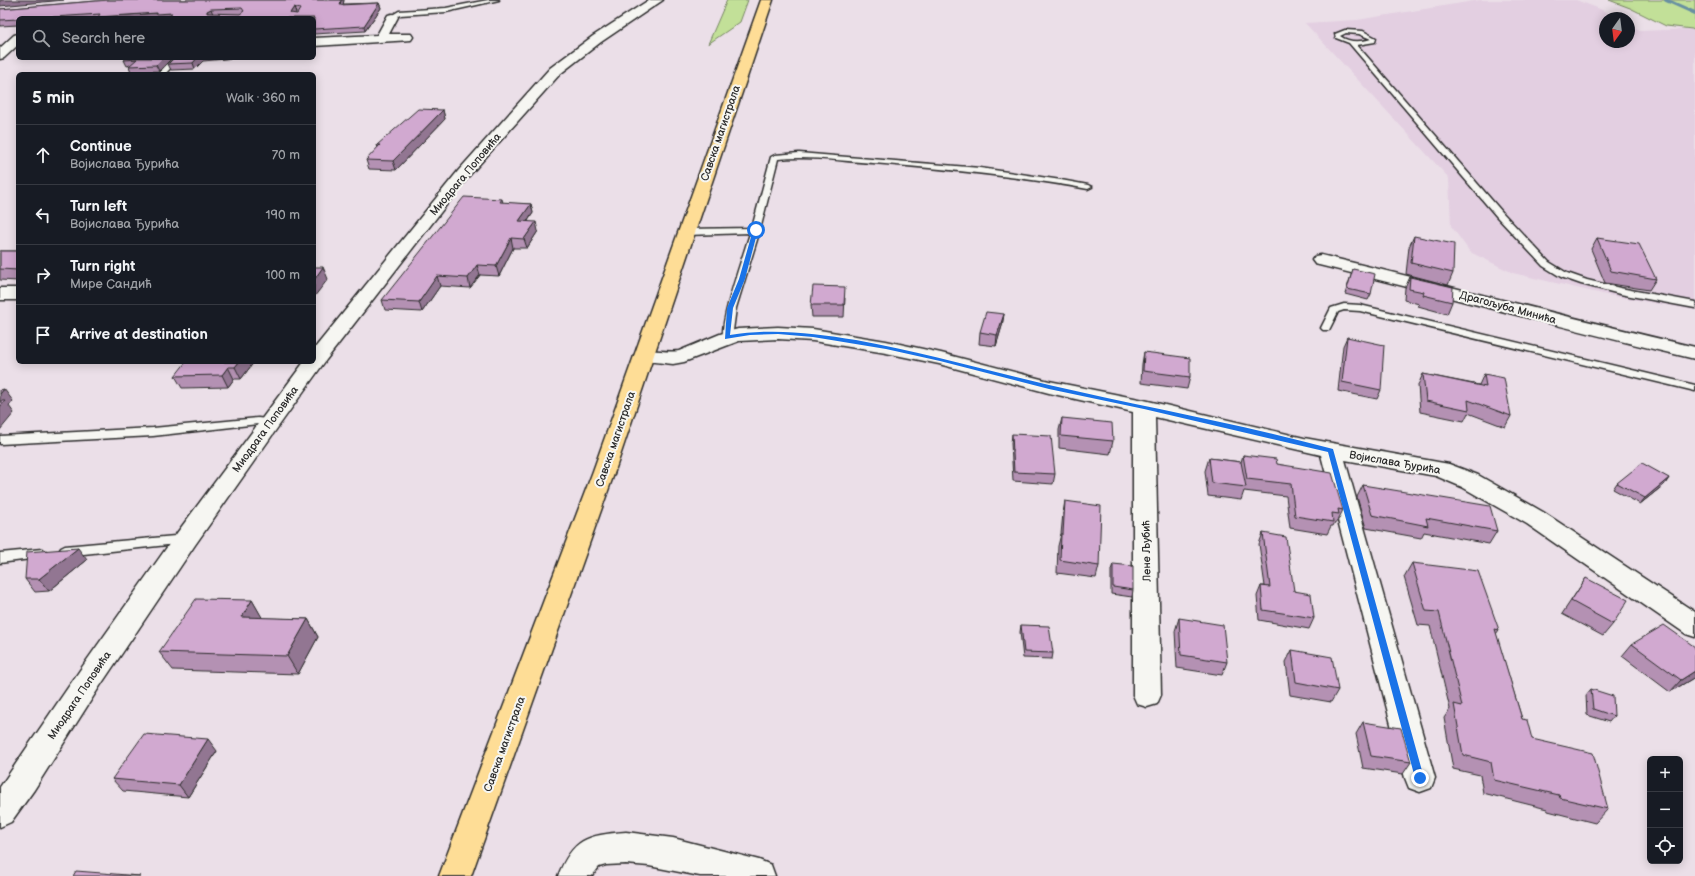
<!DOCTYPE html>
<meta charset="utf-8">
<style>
:root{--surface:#171b24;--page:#20242c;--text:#f1f3f6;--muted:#9ea1a6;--line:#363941}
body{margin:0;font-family:"Balsamiq Sans",sans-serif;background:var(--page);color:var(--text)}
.controls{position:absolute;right:12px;bottom:12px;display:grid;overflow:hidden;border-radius:6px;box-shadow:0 2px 10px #0003}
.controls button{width:36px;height:36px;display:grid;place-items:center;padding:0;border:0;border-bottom:1px solid var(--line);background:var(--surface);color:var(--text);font:20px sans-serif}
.compass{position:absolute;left:1599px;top:12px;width:36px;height:36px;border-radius:50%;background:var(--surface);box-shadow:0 2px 10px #0003;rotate:194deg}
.stop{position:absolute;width:12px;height:12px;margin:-9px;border:3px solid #1a73e8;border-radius:50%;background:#fff}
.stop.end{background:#1a73e8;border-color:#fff;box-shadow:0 1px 4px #0008}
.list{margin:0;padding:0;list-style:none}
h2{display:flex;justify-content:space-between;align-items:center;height:52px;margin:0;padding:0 16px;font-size:17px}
h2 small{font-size:13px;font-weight:400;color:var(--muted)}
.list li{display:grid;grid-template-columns:26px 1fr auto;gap:12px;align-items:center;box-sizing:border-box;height:60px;padding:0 16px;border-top:1px solid var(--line)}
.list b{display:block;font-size:15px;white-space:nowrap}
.list p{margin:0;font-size:13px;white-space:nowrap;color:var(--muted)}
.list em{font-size:13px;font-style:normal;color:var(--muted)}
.icon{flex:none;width:22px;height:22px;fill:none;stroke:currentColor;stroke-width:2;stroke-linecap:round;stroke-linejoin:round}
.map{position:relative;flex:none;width:1695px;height:876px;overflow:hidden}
.search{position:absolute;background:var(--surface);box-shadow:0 2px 10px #0003;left:16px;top:16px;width:300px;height:44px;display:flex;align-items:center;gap:10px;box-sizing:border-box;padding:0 14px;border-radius:6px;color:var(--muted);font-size:15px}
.panel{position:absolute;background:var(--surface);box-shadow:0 2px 10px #0003;left:16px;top:72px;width:300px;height:292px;border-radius:6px}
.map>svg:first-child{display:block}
.built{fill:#e3cfe1}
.green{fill:#c2e098;stroke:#768662}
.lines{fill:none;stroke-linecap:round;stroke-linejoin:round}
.stream{stroke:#6890a2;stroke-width:4}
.service-casing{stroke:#2b2b2b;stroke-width:3}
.minor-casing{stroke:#2b2b2b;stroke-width:3}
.primary-casing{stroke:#2b2b2b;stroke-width:3}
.service{fill:#f6f6f2;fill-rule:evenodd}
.minor{fill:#f6f6f2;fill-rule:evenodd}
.primary{fill:#fedd96;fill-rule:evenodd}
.wall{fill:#b491b3;stroke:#2b2b2b}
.shaded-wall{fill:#927692;stroke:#2b2b2b}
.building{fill:#d1a9d0;stroke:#2b2b2b;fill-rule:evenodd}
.route{fill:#1a73e8}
.labels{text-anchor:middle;stroke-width:4;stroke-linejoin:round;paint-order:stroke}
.street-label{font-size:11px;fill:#2b2b2b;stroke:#f6f6f2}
</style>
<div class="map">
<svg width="1695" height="876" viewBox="0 0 1695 876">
<rect width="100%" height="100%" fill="#ebdfe8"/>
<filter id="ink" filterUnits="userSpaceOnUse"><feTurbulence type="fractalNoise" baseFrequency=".025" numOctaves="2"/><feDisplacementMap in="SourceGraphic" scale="8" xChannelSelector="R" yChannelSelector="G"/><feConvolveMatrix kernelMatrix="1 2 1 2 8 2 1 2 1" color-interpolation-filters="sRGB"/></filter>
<g filter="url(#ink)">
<polygon class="built" points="1480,0 1576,0 1600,9 1617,18 1605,18 1605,42 1629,42 1629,25 1640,31 1692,29 1695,31 1695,310 1607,295 1513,273 1470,252 1451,226 1449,178 1305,23 1357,20"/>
<g class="green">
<polygon points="727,0 748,0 740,22 708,44"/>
<polygon points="1609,0 1695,0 1695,31 1692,29 1666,26 1630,8"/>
</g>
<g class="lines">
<polyline class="stream" points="1666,0 1695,13"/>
<g class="service-casing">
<g id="service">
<polygon points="488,0 499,0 446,12 400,15 392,19 389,17 399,11 446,8"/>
<path d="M1345 30 1363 31 1376 38 1375 42 1357 45 1503 213 1549 262 1567 273 1587 280 1620 288 1695 302V308L1620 294 1581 284 1561 277 1543 266 1497 217 1349 43 1336 38 1335 34ZM1346 33 1359 34 1371 39C1361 42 1349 43 1340 36Z"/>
<polygon points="173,58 180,58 165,74 158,74"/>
<path d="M799 153 980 168 1061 180 1088 185 1092 187 1088 189C1017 176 945 169 873 163 841 161 810 156 778 159L760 230 736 308 732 338 730 340H724C717 327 745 251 750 233L686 235 682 232 686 229 752 228 771 157 775 155Z"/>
<polygon points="1344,304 1360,305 1695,385 1695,391 1360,311 1344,310 1338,312 1329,330 1323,330 1321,328 1331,308"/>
<polygon points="258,418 274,420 275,422 274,424 258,424 153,436 0,444 0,436 153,428"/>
<polygon points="186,535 190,536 192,539 190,542 186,543 65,556 61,554 59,551 61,548 65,546"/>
<polygon points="42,549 46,551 48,554 46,557 0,563 0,553"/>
</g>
</g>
<g class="minor-casing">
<g id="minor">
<polygon points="649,0 663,0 601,42 560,74 468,177 326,360 278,427 195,545 100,686 34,790 11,822 0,827 0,787 80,670 177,533 304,362 314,362 314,349 458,171 550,68 593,36"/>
<polygon points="392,14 396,15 398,17 389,34 411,34 413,37 411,40 314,46 314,38 377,35 388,15"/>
<polygon points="18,34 18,45 4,58 0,59 0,48 14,35"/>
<path d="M1321 255C1446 285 1570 318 1695 347V359C1568 329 1442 295 1315 264L1312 260 1315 256Z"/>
<rect x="0" y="288" width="18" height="12"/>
<path d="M778 327 813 329 886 341 941 353 1049 381 1144 400 1304 438 1449 464 1478 475 1543 512 1695 612V637L1686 634 1527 524 1462 487 1436 476 1345 460 1435 778 1431 788 1420 792 1409 788 1405 778 1321 455 1155 417 1161 695 1157 704 1147 707 1137 704 1133 695V412L1049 393 939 364 886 353 813 341 778 339 739 341 684 362 673 364 637 360 634 356 637 352C651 348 665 353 679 351L720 334 738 329Z"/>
<path d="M626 832 673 838 759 860 771 865 775 876H700L649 866 626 864 606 865 599 867 592 876H558C573 839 586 835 626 832Z"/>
</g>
</g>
<g class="primary-casing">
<polygon id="primary" points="761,0 773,0 615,471 471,876 439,876 593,471"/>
</g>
<use href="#service" class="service"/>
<use href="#minor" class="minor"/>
<use href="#primary" class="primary"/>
</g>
<g class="wall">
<polygon points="108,0 344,0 343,4 379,3 381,8 365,31 314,34 314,18 18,18 18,25 0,26 0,9"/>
<polygon points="126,58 172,58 159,71 131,72 129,66 130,65 127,66 124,60"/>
<polygon points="203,61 195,69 171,70 168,64"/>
<polygon points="443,110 445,119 396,170 369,169 366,160 378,148 377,145"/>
<polygon points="502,199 503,203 531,204 533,213 528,221 538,231 527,248 513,248 499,276 480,275 470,288 440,286 422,312 385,310 382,300"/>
<polygon points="1414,236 1453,273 1448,285 1406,274 1409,247"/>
<polygon points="1597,238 1656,279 1649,290 1605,283 1591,249"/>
<polygon points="0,251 18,251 18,281 0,280"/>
<polygon points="1353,269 1371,294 1368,300 1345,294"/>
<polygon points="1410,277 1452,302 1447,314 1418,306 1419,304 1404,300 1405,288"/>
<polygon points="845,298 844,317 812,317 811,305"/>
<polygon points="1004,314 1002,326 996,346 979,344 980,332"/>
<polygon points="1347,337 1381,390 1377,399 1338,391 1343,346"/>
<polygon points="1144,352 1190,377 1187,389 1141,383 1142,364"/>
<polygon points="254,362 241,379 234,379 228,387 182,388 175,376"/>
<polygon points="1423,374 1479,385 1484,374 1511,416 1505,427 1468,413 1464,421 1420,412 1418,385"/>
<polygon points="1062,418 1113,441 1110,454 1059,448 1059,430"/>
<polygon points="1012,434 1055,474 1053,484 1013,481 1011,443"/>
<polygon points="1243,455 1277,464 1343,510 1337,522 1335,522 1333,526 1331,526 1327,534 1290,528 1286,496 1244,491 1241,500 1208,496 1205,471 1209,458 1241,462"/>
<polygon points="1669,478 1665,484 1640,504 1613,489 1617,483"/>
<polygon points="1363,485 1497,531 1489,544 1424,532 1421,538 1366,528 1357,497"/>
<polygon points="1065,501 1099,566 1096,578 1057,573 1058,546 1061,534 1063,513"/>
<polygon points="1263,533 1294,591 1314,618 1309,629 1259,620 1257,596 1261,586 1265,586 1259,544"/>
<polygon points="87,560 49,591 35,592 25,579"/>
<polygon points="1412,563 1499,630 1496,634 1522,719 1532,739 1608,809 1595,823 1548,811 1547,809 1483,793 1480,775 1453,769 1444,718 1450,709 1430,626 1418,625 1404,577"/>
<polygon points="1113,564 1133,590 1132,597 1111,594 1111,570"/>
<polygon points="1586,578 1613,624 1603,636 1562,614"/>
<polygon points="252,600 262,618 308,619 318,637 298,674 173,670 159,652"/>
<polygon points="1179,618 1227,662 1222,675 1177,668 1175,631"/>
<polygon points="1021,625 1053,653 1052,659 1023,658 1020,632"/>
<polygon points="1632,644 1695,677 1670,692 1622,656"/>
<polygon points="1292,650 1338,690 1331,702 1290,695 1286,662"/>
<polygon points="1591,689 1614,716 1609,722 1587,715 1586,695"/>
<polygon points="1363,722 1411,762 1403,774 1363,768 1356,734"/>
<polygon points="217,751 188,797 123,791 112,779"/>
</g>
<g class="shaded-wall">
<polygon points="0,0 64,0 0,6"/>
<polygon points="341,0 344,0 342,10 340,5"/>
<polygon points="379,3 381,8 365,31 364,26"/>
<polygon points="294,7 296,13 291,18 290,13"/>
<polygon points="211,9 213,14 207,13 207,11"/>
<polygon points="157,13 172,13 174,18 98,18 98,17"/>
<polygon points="163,58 172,58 159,71 156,65"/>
<polygon points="197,58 237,58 203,61 195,69 193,63"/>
<polygon points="443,110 445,119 396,170 393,161"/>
<polygon points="531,204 533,213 521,230 519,221"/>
<polygon points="536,222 538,231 527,248 524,239"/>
<polygon points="511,238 513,248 499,276 496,266"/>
<polygon points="477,265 480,275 470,288 468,278"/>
<polygon points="323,267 328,279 314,297 314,280"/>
<polygon points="437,276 440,286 422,312 419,302"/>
<polygon points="1004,314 1002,326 996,346 997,335"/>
<polygon points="239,362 254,362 241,379 235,367"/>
<polygon points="228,367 234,379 228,387 222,375"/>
<polygon points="4,389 13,401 9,406 14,413 0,430 0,394"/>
<polygon points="1669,478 1665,484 1640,504 1645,498"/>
<polygon points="78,548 87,560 49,591 39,579"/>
<polygon points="252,600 263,619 242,617"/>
<polygon points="308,619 318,637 298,674 287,656"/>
<polygon points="1695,671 1695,677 1670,692 1681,680"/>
<polygon points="208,739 217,751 188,797 179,785"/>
</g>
<g class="building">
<path d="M108 0H341L340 5 379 3 364 26 314 29V18H167L172 13 156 14 157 13 98 17 100 14 39 18H18V19L0 20V9ZM294 7 300 9 297 14 290 13ZM242 8 244 11 240 14 207 13V11L211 9Z"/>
<polygon points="126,58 163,58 156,65 129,66 137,59 124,60"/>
<polygon points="174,58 197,58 193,63 168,64"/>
<polygon points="418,109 443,110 393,161 366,160 380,145 377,145"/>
<polygon points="464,197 502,199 500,202 531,204 519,221 536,222 524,239 511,238 496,266 477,265 468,278 437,276 419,302 382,300"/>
<polygon points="1414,236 1454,244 1453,273 1411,263"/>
<polygon points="1597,238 1639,244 1656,279 1611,271"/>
<polygon points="0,251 18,251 18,270 0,269"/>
<polygon points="314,267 323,267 314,280"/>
<polygon points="1353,269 1375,274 1371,294 1347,289"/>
<polygon points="1410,277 1453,287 1452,302 1423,295 1424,292 1409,289"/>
<polygon points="813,286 845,287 844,305 811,305"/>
<polygon points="986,312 1004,314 997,335 980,332"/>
<polygon points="1347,337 1384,345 1381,390 1342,382"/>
<polygon points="1144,352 1190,358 1190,377 1143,371"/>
<polygon points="186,362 239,362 235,367 228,367 222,375 175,376"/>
<polygon points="1423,374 1486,387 1484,374 1504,378 1511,416 1468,400 1469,410 1426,401"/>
<polygon points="4,389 0,394 0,390"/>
<polygon points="0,401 5,401 0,407"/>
<polygon points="1062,418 1112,423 1113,441 1061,436"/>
<polygon points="1012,434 1051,436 1055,474 1014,472"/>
<polygon points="1243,455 1276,459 1277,464 1332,473 1343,510 1338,509 1339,514 1332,513 1333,522 1295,516 1291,484 1247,479"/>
<polygon points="1209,458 1241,462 1246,487 1212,483"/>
<polygon points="1642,463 1669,478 1645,498 1617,483"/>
<polygon points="1363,485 1490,506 1497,531 1426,518 1428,526 1372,515"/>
<polygon points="1065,501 1101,506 1099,566 1060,560 1061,534 1063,534"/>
<polygon points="1263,533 1286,537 1294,591 1311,594 1314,618 1263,610 1261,586 1270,587"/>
<polygon points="78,548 39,579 25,579 27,552"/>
<polygon points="1412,563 1478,571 1499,630 1495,629 1522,719 1527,720 1532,739 1593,753 1608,809 1560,798 1559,795 1494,780 1491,762 1463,755 1454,704 1462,706 1439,612 1426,611"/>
<polygon points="1113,564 1133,566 1133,590 1113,587"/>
<polygon points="1586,578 1628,600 1613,624 1571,601"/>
<polygon points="196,599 252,600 242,617 308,619 287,656 159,652"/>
<polygon points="1179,618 1223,625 1227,662 1181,655"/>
<polygon points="1021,625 1049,626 1053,653 1024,652"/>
<polygon points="1664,625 1695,647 1695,671 1681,680 1632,644"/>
<polygon points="1292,650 1332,657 1338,690 1296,682"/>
<polygon points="1591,689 1613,696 1614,716 1593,709"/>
<polygon points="1363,722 1401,728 1411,762 1371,756"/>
<polygon points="144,734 208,739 179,785 112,779"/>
<polygon points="76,871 140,876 73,876"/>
</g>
</g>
<path class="route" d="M756 229 758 230 745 279 733 308 730 335C773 328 813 333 856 340 921 352 985 370 1049 385 1144 407 1240 424 1333 449L1424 778 1423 781 1420 782 1417 781 1415 778 1328 452 1144 409 1049 389 940 361 886 349 813 337 778 334 750 335 725 339 727 308 739 279 753 230Z"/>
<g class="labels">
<g class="street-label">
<text transform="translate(720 133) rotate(-71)" y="4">Савска магистрала</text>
<text transform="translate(465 174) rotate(-50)" y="4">Миодрага Поповића</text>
<text transform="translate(1508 307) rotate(15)" y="4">Драгољуба Минића</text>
<text transform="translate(265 429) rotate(-54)" y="4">Миодрага Поповића</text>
<text transform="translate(615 439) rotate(-71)" y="4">Савска магистрала</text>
<text transform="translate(1395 462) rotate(10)" y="4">Војислава Ђурића</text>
<text transform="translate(1146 551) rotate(-91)" y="4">Лене Љубић</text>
<text transform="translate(79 695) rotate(-56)" y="4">Миодрага Поповића</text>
<text transform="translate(504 744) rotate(-70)" y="4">Савска магистрала</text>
</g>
</g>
</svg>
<div class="controls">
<button>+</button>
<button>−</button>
<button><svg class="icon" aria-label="locate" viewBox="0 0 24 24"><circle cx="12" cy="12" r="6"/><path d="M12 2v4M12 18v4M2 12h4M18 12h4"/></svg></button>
</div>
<svg class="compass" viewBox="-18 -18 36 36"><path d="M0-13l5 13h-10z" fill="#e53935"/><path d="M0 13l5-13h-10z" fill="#9ea1a6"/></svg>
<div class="stop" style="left:756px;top:230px"></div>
<div class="stop end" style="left:1420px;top:778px"></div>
<div class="search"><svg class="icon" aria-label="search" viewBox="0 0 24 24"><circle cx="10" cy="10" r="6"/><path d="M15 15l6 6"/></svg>Search here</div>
<section class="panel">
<h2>5 min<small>Walk · 360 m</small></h2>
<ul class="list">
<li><svg class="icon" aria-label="ahead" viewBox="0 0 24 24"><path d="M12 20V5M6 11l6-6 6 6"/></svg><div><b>Continue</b><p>Војислава Ђурића</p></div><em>70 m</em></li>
<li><svg class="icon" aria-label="left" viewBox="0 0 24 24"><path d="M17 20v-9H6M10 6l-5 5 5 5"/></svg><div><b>Turn left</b><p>Војислава Ђурића</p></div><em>190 m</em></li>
<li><svg class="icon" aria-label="right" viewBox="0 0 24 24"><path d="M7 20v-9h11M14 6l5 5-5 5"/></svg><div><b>Turn right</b><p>Мире Сандић</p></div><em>100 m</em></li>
<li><svg class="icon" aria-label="arrive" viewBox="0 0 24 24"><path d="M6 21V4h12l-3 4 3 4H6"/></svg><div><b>Arrive at destination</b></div></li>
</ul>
</section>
</div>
